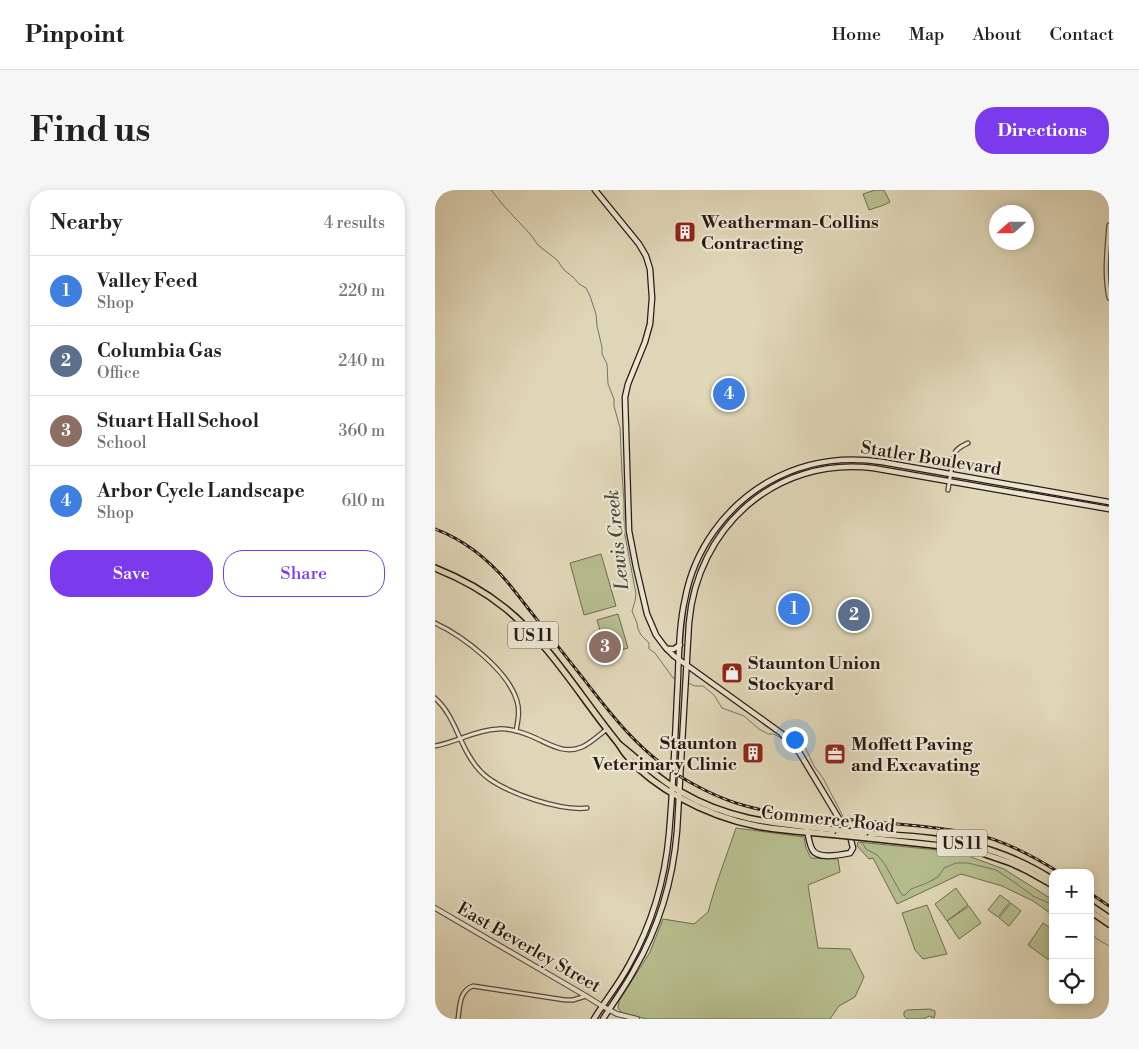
<!DOCTYPE html>
<meta charset="utf-8">
<style>
:root{--surface:#fff;--page:#f6f6f6;--text:#222;--muted:#767676;--line:#e0e0e0;--accent:#7c3aed}
body{margin:0;font-family:"Libre Bodoni",serif;background:var(--page);color:var(--text)}
.controls{position:absolute;right:15px;bottom:15px;display:grid;overflow:hidden;border-radius:10px;box-shadow:0 2px 8px #0003}
.controls button{width:45px;height:45px;display:grid;place-items:center;padding:0;border:0;border-bottom:1px solid var(--line);background:var(--surface);color:var(--text);font:25px sans-serif}
.compass{position:absolute;left:554px;top:15px;width:45px;height:45px;border-radius:50%;background:var(--surface);box-shadow:0 2px 8px #0003;rotate:249deg}
.you{position:absolute;left:359px;top:549px;width:18px;height:18px;margin:-12px;border:4px solid #fff;border-radius:50%;background:#1a73e8;box-shadow:0 0 0 8px #1a73e833}
.badge{display:grid;place-items:center;width:32px;height:32px;border-radius:50%;background:var(--accent);color:#fff;font-size:16px;font-weight:700}
.pin{position:absolute;translate:-50% -50%;border:2px solid #fff;box-shadow:0 1px 5px #0006}
.list{margin:0;padding:0;list-style:none}
h2{display:flex;justify-content:space-between;align-items:center;height:65px;margin:0;padding:0 20px;font-size:21px}
h2 small{font-size:16px;font-weight:400;color:var(--muted)}
.list li{display:grid;grid-template-columns:32px 1fr auto;gap:15px;align-items:center;box-sizing:border-box;height:70px;padding:0 20px;border-top:1px solid var(--line)}
.list b{display:block;font-size:19px;white-space:nowrap}
.list p{margin:0;font-size:16px;white-space:nowrap;color:var(--muted)}
.list em{font-size:16px;font-style:normal;color:var(--muted)}
.actions{display:flex;gap:10px;padding:15px 20px}
.actions a{flex:1;padding:11px 0;border:1px solid var(--accent);border-radius:20px;text-align:center;font-size:18px;color:var(--accent)}
.actions .main{background:var(--accent);color:#fff}
.icon{flex:none;width:28px;height:28px;fill:none;stroke:currentColor;stroke-width:2;stroke-linecap:round;stroke-linejoin:round}
.map{position:relative;flex:none;width:674px;height:829px;overflow:hidden;border-radius:20px}
header{display:flex;align-items:center;gap:30px;box-sizing:border-box;height:70px;padding:0 25px;background:var(--surface);border-bottom:1px solid var(--line)}
header strong{font-size:24px}
nav{display:flex;gap:28px;margin-inline-start:auto;font-size:18px}
.intro{display:flex;align-items:center;justify-content:space-between;box-sizing:border-box;height:120px;padding:0 30px}
h1{margin:0;font-size:35px}
.button{padding:12px 22px;border-radius:20px;background:var(--accent);color:#fff;font-size:18px;font-weight:700}
main{display:flex;gap:30px;padding:0 30px}
aside{flex:1;background:var(--surface);border-radius:20px;box-shadow:0 2px 8px #0003}
.map>svg:first-child{display:block}
.green{fill:#b6bd8d;stroke:#6e6c50}
.lines{fill:none;stroke-linecap:round;stroke-linejoin:round}
.stream{stroke:#687a6e;stroke-width:1}
.minor-casing{stroke:#554a3d;stroke-width:5.5}
.tertiary-casing{stroke:#554a3d;stroke-width:6}
.secondary-casing{stroke:#271b14;stroke-width:7}
.primary-casing{stroke:#271b14;stroke-width:8}
.minor{stroke:#ebe5d1;stroke-width:3}
.tertiary{stroke:#ebe5d1;stroke-width:4}
.secondary{stroke:#ebe5d1;stroke-width:4.5}
.primary{stroke:#e0d7b8;stroke-width:5}
.rail-casing{stroke:#271b14;stroke-width:3}
.rail{stroke:#ebe5d1;stroke-width:1;stroke-dasharray:4;stroke-linecap:butt}
.primary-bridge-casing{stroke:#271b14;stroke-width:8;stroke-linecap:butt}
.primary-bridge{stroke:#e0d7b8;stroke-width:5}
.labels{text-anchor:middle;stroke-width:4.5;stroke-linejoin:round;paint-order:stroke}
.shield{fill:#ebe5d1;stroke:#62584d;stroke-width:1}
.shield-label{font-size:16px;font-weight:bold;fill:#271b14}
.poi-label{font-size:18px;font-weight:bold;fill:#271b14;stroke:#ebe5d1;text-anchor:start}
.street-label{font-size:18px;fill:#271b14;stroke:#ebe5d1}
.water-label{font-size:19px;font-style:italic;fill:#484b41;stroke:#ebe5d1}
</style>
<header>
<strong>Pinpoint</strong>
<nav><a>Home</a><a>Map</a><a>About</a><a>Contact</a></nav>
</header>
<div class="intro"><h1>Find us</h1><a class="button">Directions</a></div>
<main>
<aside>
<h2>Nearby<small>4 results</small></h2>
<ul class="list">
<li><span class="badge" style="background:#3f7fe0">1</span><div><b>Valley Feed</b><p>Shop</p></div><em>220 m</em></li>
<li><span class="badge" style="background:#5c6f8a">2</span><div><b>Columbia Gas</b><p>Office</p></div><em>240 m</em></li>
<li><span class="badge" style="background:#8d6e63">3</span><div><b>Stuart Hall School</b><p>School</p></div><em>360 m</em></li>
<li><span class="badge" style="background:#3f7fe0">4</span><div><b>Arbor Cycle Landscape</b><p>Shop</p></div><em>610 m</em></li>
</ul>
<div class="actions"><a class="main">Save</a><a>Share</a></div>
</aside>
<div class="map">
<svg width="674" height="829" viewBox="0 0 674 829">
<rect width="100%" height="100%" fill="#e0d7b8"/>
<filter id="stains"><feTurbulence type="fractalNoise" baseFrequency=".004" numOctaves="4"/><feColorMatrix values="0 0 0 0 .2 0 0 0 0 .09 0 0 0 0 .02 0 0 0 .5 -.17"/></filter>
<radialGradient id="worn" r=".72"><stop offset=".6" stop-color="#630" stop-opacity="0"/><stop offset="1" stop-color="#630" stop-opacity=".3"/></radialGradient>
<g class="green">
<polygon points="440,0 449,0 455,12 449,15 434,20 428,4"/>
<polygon points="166,364 181,416 149,425 135,373"/>
<polygon points="183,424 193,458 172,464 162,430"/>
<polygon points="301,638 369,647 371,658 376,668 403,669 405,682 373,695 383,758 415,759 429,787 420,807 404,816 395,829 212,829 187,823 183,818 184,811 215,762 228,729 259,734 273,722 281,695"/>
<polygon points="423,652 522,662 569,679 618,710 618,725 598,711 567,696 526,684 462,714 438,668 434,669 422,656"/>
<polygon points="521,698 533,715 512,731 500,714"/>
<polygon points="565,705 575,712 563,727 553,720"/>
<polygon points="576,713 586,721 574,736 564,728"/>
<polygon points="492,715 512,764 488,769 480,760 467,723"/>
<polygon points="534,716 546,733 524,749 512,731"/>
<polygon points="608,733 618,740 618,773 593,755"/>
<polygon points="495,819 500,821 500,825 499,828 494,826 489,829 472,829 469,826 469,822 472,820"/>
</g>
<g class="lines">
<g class="stream">
<polyline points="56,0 69,16 96,45 103,55 122,70 129,80 138,87 144,94 151,98 155,106 161,124 162,136 167,157 167,164 172,174 173,194 179,209 179,216 185,238 187,283 189,312 189,340 201,404 200,411 197,421 202,433 203,439 206,445 214,453 214,459 220,463 238,488 242,489"/>
<polyline points="253,493 260,496 268,496 279,505 287,518 309,526 324,539 333,544 339,544 349,550 350,549"/>
<polyline points="352,546 355,544 358,544 364,549 369,555 379,576 388,588 411,632 418,640"/>
<polyline points="425,649 431,659 442,665 449,673 467,705 470,705 476,699 492,693 503,687 509,678 521,673 533,673 561,680 579,692 598,706 618,715"/>
<polyline points="655,743 662,749 674,756"/>
</g>
<g class="minor-casing">
<g id="minor">
<path d="M674 35C672 60 669 84 674 108"/>
<path d="M513 300 519 264C522 258 527 256 533 253"/>
<path d="M0 433C28 446 73 480 82 511 85 521 83 531 81 541"/>
<path d="M0 508C17 523 22 545 33 564 38 573 45 582 53 588 75 604 125 621 152 618"/>
<path d="M0 556C22 552 40 540 63 539 73 538 86 542 96 546 113 553 128 565 147 557 156 553 164 545 172 539"/>
<path d="M23 829C25 816 24 801 38 796L130 810H138L151 806"/>
</g>
</g>
<g class="tertiary-casing">
<polyline id="tertiary" points="0,718 151,806 167,816 182,824 202,829"/>
</g>
<g class="secondary-casing">
<g id="secondary">
<polyline points="160,0 204,54 211,66 215,79 217,108 215,134 210,152 193,194 190,207 194,341 201,377 212,424 221,445 230,457 239,466 346,543 364,562 403,627"/>
<polyline points="232,459 239,459 245,455"/>
<polyline points="405,631 408,636"/>
<path d="M372 639C373 645 374 653 377 659 382 670 405 665 415 663L418 658 416 650"/>
<path d="M159 829C170 811 184 794 194 775 217 734 230 689 234 644 238 598 240 553 242 507 244 476 243 439 250 409 259 360 290 317 333 292 368 272 407 266 447 272L674 312"/>
<path d="M168 829C178 813 190 797 199 780 224 737 238 690 242 641L254 433C262 338 340 266 438 278L674 319"/>
</g>
</g>
<g class="primary-casing">
<g id="primary">
<path d="M0 378C25 388 49 401 70 418 116 455 146 508 183 553 208 596 275 627 322 636 349 641 376 642 403 645"/>
<path d="M185 555C205 571 223 589 246 602 295 631 344 634 400 640"/>
<path d="M430 643C465 646 502 647 537 655 565 662 593 674 618 690"/>
<polyline points="433,648 517,657 541,661 576,673 593,681 618,695"/>
<polyline points="655,715 674,728"/>
<polyline points="655,721 674,734"/>
</g>
</g>
<use href="#minor" class="minor"/>
<use href="#tertiary" class="tertiary"/>
<use href="#secondary" class="secondary"/>
<use href="#primary" class="primary"/>
<g class="rail-casing">
<g id="rail">
<path d="M0 339C29 350 54 370 74 394 97 423 120 453 144 483 174 522 203 561 246 587 266 599 288 610 311 616 336 623 361 625 386 627 418 630 451 633 484 636 501 638 519 640 536 643 568 650 597 665 625 683"/>
<polyline points="655,703 674,716"/>
</g>
</g>
<use href="#rail" class="rail"/>
<g class="primary-bridge-casing">
<g id="primary-bridge">
<polyline points="400,640 430,643"/>
<polyline points="403,645 433,648"/>
</g>
</g>
<use href="#primary-bridge" class="primary-bridge"/>
</g>
<defs>
<g id="building-square" transform="scale(1.125)"><rect x="-9" y="-9" width="18" height="18" rx="4" fill="#8f2418" stroke="#ebe5d1"/><path d="M-4-6H4V6H1V3H-1V6H-4ZM-2.5-4.3h1.7v1.8h-1.7ZM.8-4.3h1.7v1.8H.8ZM-2.5-1h1.7V.8h-1.7ZM.8-1h1.7V.8H.8Z" fill="#fff"/></g>
<g id="shop-square" transform="scale(1.125)"><rect x="-9" y="-9" width="18" height="18" rx="4" fill="#8f2418" stroke="#ebe5d1"/><path d="M-5-2.5h2.3a2.7 3.5 0 0 1 5.4 0H5L5.5 6h-11ZM-1.5-2.5h3a1.5 2.3 0 0 0-3 0Z" fill="#fff"/></g>
<g id="office-square" transform="scale(1.125)"><rect x="-9" y="-9" width="18" height="18" rx="4" fill="#8f2418" stroke="#ebe5d1"/><path d="M-6-3h4V-5.5h4V-3h4V5H-6ZM-1-4.5V-3h2v-1.5ZM-6 0V1H6V0Z" fill="#fff"/></g>
</defs>
<g fill-rule="evenodd">
<use href="#building-square" x="250" y="42"/>
<use href="#shop-square" x="297" y="483"/>
<use href="#building-square" x="318" y="563"/>
<use href="#office-square" x="400" y="564"/>
</g>
<g class="labels">
<g class="shield">
<rect x="73" y="431.5" width="50" height="27" rx="4"/>
<rect x="502" y="639.5" width="50" height="27" rx="4"/>
</g>
<g class="shield-label">
<text x="98" y="451">US 11</text>
<text x="527" y="659">US 11</text>
</g>
<g class="poi-label">
<text x="266" y="38">Weatherman-Collins<tspan x="266" dy="21">Contracting</tspan></text>
<text x="313" y="479">Staunton Union<tspan x="313" dy="21">Stockyard</tspan></text>
<text x="302" y="559" text-anchor="end">Staunton<tspan x="302" dy="21">Veterinary Clinic</tspan></text>
<text x="416" y="560">Moffett Paving<tspan x="416" dy="21">and Excavating</tspan></text>
</g>
<g class="street-label">
<text transform="translate(496 268) rotate(9)" y="6">Statler Boulevard</text>
<text transform="translate(393 629) rotate(6)" y="6">Commerce Road</text>
<text transform="translate(94 757) rotate(30)" y="6">East Beverley Street</text>
</g>
<g class="water-label">
<text transform="translate(181 350) rotate(-96)" y="7">Lewis Creek</text>
</g>
</g>
<rect width="100%" height="100%" filter="url(#stains)"/>
<rect width="100%" height="100%" fill="url(#worn)"/>
</svg>
<div class="controls">
<button>+</button>
<button>−</button>
<button><svg class="icon" aria-label="locate" viewBox="0 0 24 24"><circle cx="12" cy="12" r="6"/><path d="M12 2v4M12 18v4M2 12h4M18 12h4"/></svg></button>
</div>
<svg class="compass" viewBox="-18 -18 36 36"><path d="M0-13l5 13h-10z" fill="#e53935"/><path d="M0 13l5-13h-10z" fill="#767676"/></svg>
<div class="you"></div>
<div class="pin badge" style="left:359px;top:419px;background:#3f7fe0">1</div>
<div class="pin badge" style="left:419px;top:425px;background:#5c6f8a">2</div>
<div class="pin badge" style="left:170px;top:457px;background:#8d6e63">3</div>
<div class="pin badge" style="left:294px;top:204px;background:#3f7fe0">4</div>
</div>
</main>
